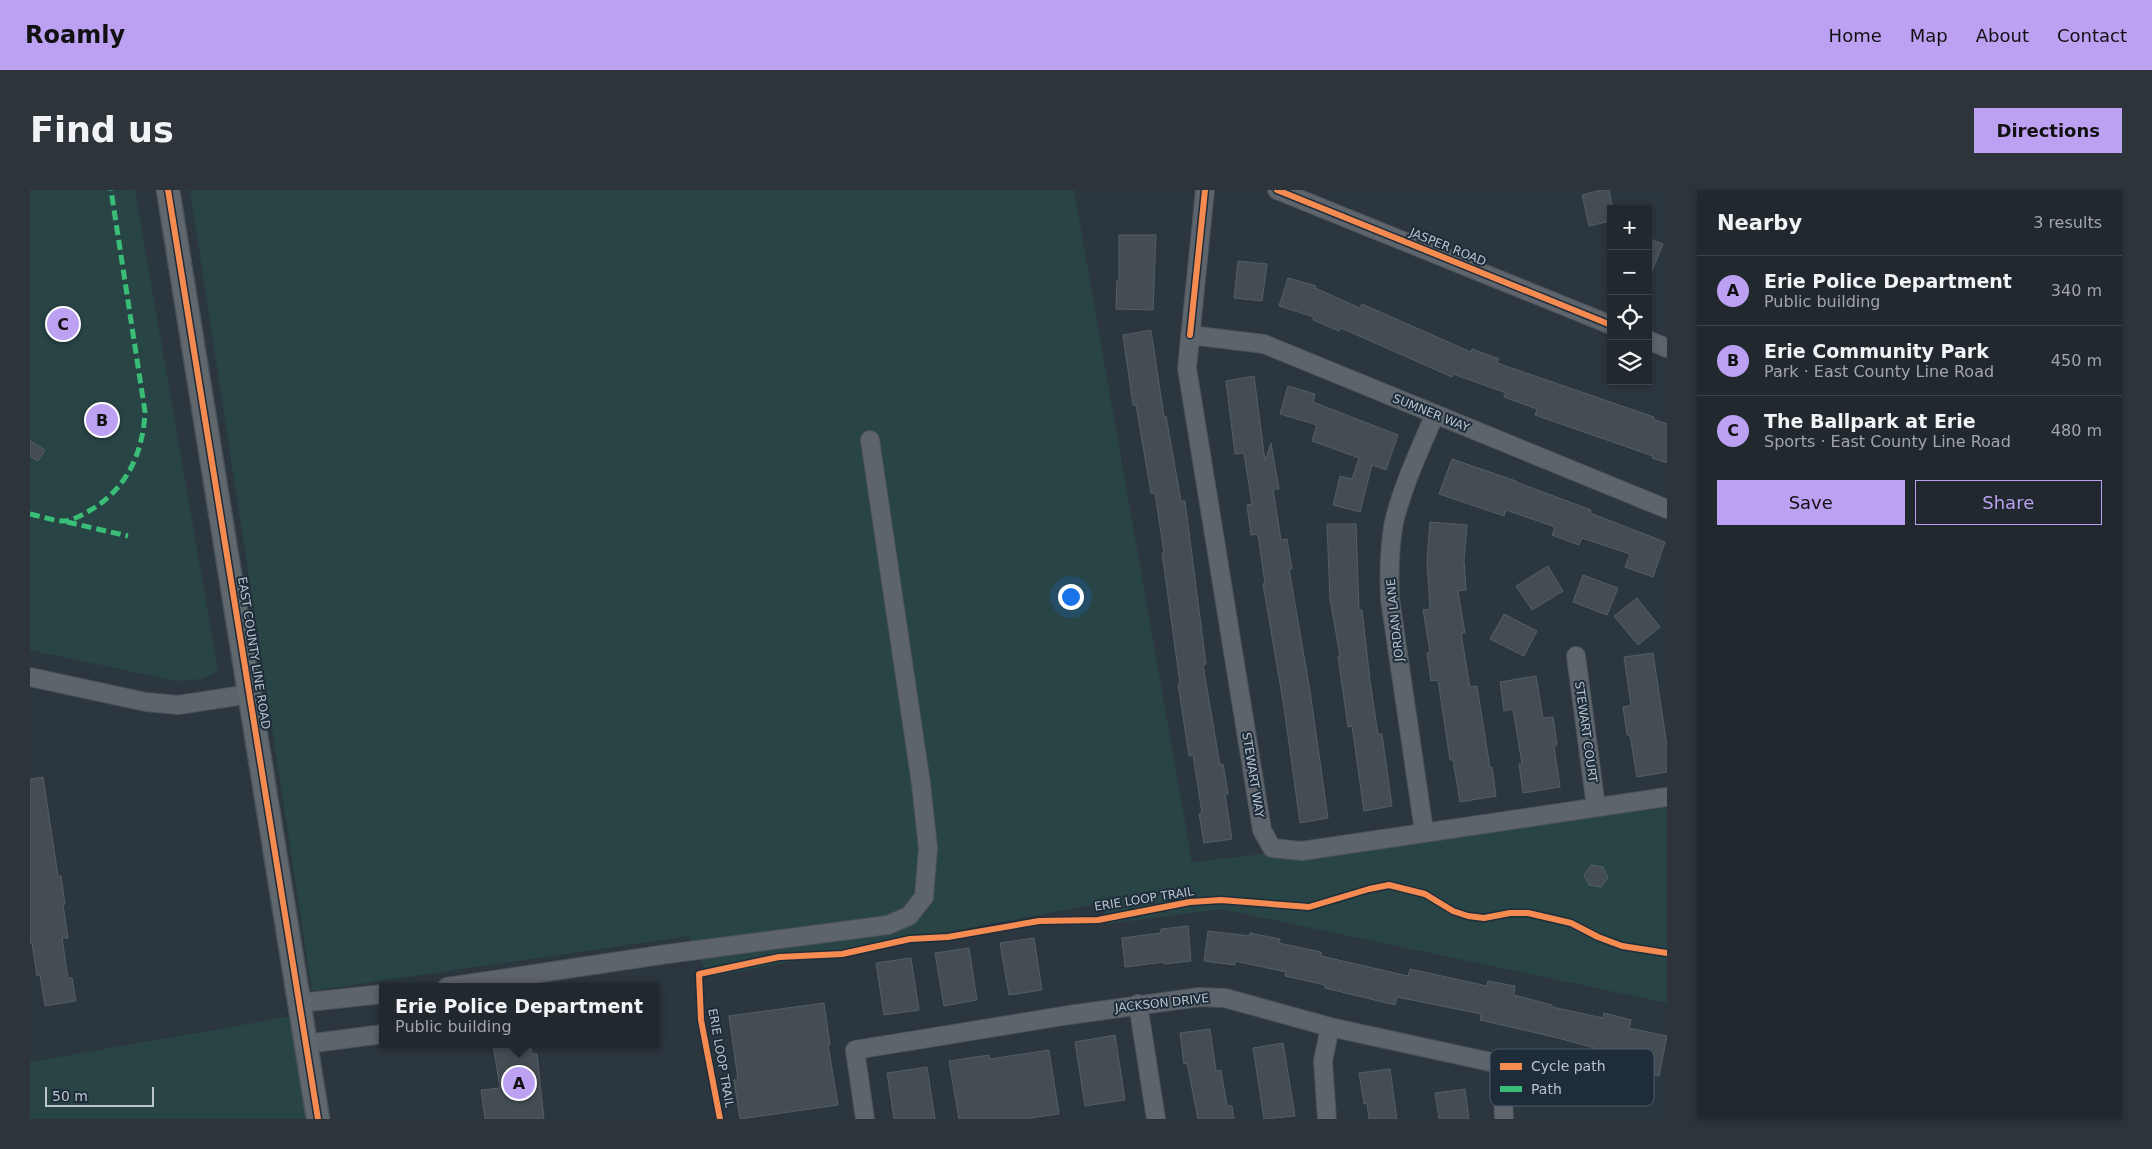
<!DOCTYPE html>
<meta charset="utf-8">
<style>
:root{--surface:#21282e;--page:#2d343a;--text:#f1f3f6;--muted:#a2a6aa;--line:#3e444a;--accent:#bca0f2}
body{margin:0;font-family:"DejaVu Sans",sans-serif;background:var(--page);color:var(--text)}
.controls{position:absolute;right:15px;top:15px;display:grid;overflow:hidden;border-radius:0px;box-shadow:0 2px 8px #0003}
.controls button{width:45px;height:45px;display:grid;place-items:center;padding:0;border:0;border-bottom:1px solid var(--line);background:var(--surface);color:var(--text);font:25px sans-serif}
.scale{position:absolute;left:15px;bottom:12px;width:109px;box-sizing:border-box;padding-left:5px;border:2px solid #b8c3ce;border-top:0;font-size:14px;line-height:18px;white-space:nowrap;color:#b8c3ce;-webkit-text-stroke:4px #1f2d3a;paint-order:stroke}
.you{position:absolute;left:1040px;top:406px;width:18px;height:18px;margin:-12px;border:4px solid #fff;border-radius:50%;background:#1a73e8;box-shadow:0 0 0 8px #1a73e833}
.badge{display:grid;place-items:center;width:32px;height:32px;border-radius:50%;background:var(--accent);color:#111;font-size:16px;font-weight:700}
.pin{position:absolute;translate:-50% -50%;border:2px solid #fff;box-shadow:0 1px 5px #0006}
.popup{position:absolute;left:349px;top:793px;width:280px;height:65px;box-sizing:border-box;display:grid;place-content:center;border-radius:0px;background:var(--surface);filter:drop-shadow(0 1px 4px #0005);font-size:16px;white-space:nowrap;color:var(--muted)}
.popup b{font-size:19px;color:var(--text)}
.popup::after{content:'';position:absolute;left:50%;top:100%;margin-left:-10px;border:10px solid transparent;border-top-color:var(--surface)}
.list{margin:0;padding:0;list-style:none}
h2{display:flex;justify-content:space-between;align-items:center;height:65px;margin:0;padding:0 20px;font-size:21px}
h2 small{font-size:16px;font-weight:400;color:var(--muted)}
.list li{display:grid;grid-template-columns:32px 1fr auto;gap:15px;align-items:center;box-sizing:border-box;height:70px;padding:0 20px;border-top:1px solid var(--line)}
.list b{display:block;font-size:19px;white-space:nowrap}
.list p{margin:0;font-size:16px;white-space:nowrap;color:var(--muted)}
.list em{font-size:16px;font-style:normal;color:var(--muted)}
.actions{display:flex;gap:10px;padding:15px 20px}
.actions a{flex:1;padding:11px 0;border:1px solid var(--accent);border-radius:0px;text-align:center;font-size:18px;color:var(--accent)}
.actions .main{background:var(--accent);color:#111}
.icon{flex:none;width:28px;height:28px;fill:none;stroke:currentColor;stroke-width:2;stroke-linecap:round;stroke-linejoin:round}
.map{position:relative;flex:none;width:1637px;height:929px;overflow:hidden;border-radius:0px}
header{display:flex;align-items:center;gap:30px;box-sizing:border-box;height:70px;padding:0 25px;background:var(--accent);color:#111}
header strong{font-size:24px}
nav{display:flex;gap:28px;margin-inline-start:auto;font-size:18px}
.intro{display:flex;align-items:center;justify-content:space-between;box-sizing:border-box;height:120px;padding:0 30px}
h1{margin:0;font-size:35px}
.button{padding:12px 22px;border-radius:0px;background:var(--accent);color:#111;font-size:18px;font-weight:700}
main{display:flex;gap:30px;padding:0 30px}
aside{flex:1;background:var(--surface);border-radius:0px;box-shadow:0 2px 8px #0003}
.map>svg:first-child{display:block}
.green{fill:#284445}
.building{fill:#454d54;stroke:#555e65}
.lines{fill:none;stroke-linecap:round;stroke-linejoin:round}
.minor-casing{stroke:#4b5258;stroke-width:20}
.major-casing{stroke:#4b535a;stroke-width:25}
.minor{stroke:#5e646b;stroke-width:18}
.major{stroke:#60676d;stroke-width:22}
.quiet{stroke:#3abd76;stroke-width:5;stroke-dasharray:10 5;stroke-linecap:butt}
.cycleway-casing{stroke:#1f2d3a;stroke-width:9}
.cycleway{stroke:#f68b52;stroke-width:6}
.labels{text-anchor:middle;stroke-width:4;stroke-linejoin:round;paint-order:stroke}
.street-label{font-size:12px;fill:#b8c3ce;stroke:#1f2d3a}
.key{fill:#1f2d3a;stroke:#4d5a66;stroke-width:1}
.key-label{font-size:14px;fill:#b8c3ce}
</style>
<header>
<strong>Roamly</strong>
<nav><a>Home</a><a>Map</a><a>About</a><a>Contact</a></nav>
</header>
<div class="intro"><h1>Find us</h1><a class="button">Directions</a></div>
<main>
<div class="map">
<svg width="1637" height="929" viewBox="0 0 1637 929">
<rect width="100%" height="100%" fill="#2c363e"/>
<g class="green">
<polygon points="0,0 105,0 188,481 173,489 146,491 0,460"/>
<polygon points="160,0 1044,0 1162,672 1637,618 1637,813 1191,719 1078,734 1072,713 679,787 659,746 282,801"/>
<polygon points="263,826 282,929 0,929 0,872"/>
</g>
<g class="building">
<polygon points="1571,0 1579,0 1583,19 1581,19 1581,31 1559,36 1552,5"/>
<polygon points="1089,45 1126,45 1123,120 1086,119 1087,90 1089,90"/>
<polygon points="1618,48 1633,54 1619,89 1618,89"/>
<polygon points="1208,71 1237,74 1232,111 1204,108"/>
<polygon points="1258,88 1286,96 1285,98 1330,118 1332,114 1441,162 1442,159 1469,169 1467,173 1624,227 1623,229 1637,234 1637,273 1622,268 1623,266 1505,225 1507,219 1474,207 1476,203 1423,184 1422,187 1311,138 1309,141 1283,130 1284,127 1249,116"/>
<polygon points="1121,140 1134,227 1136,226 1151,311 1155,311 1176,474 1173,475 1190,575 1193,574 1198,604 1195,604 1202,649 1174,653 1169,624 1172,623 1163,565 1159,566 1148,494 1150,493 1132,363 1134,363 1125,303 1121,303 1106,215 1103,215 1093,145"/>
<polygon points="1224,186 1235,271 1241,253 1249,299 1243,299 1251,350 1257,349 1262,379 1259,379 1280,501 1298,628 1270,633 1254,517 1233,394 1235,394 1228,344 1221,345 1217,315 1222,314 1214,263 1205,264 1196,191"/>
<polygon points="1258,196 1285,204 1283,212 1368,245 1356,280 1342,275 1330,322 1303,315 1310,286 1322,289 1329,268 1282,251 1287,235 1250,224"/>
<polygon points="0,251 15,260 8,271 0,266"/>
<polygon points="1422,269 1486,291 1486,292 1561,320 1560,323 1635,352 1623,387 1595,377 1600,364 1552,348 1549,355 1522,345 1525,337 1476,320 1474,326 1409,304"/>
<polygon points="1400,332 1437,335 1434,371 1436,400 1428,401 1435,443 1431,443 1440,497 1447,496 1460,578 1462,577 1466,606 1430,612 1423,570 1420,570 1408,490 1401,491 1397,463 1400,462 1393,420 1400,419 1397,371"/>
<polygon points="1297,334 1326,334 1329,420 1332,420 1340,491 1348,544 1352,544 1362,616 1334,621 1322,536 1318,537 1308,466 1310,466 1300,409"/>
<polygon points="1518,376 1533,401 1502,420 1486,396"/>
<polygon points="1553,385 1588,398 1577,425 1543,412"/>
<polygon points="1607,408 1630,437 1608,455 1584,426"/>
<polygon points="1474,424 1507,441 1494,466 1460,449"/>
<polygon points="1623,463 1637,556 1637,582 1607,587 1600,545 1597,545 1593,517 1601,515 1594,467"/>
<polygon points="1506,486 1513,528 1523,527 1527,555 1524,556 1530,597 1493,603 1489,574 1492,574 1483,519 1474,521 1470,492"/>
<polygon points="13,587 28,686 31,686 35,714 33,714 38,748 32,748 38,788 42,788 46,811 15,816 10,785 7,786 2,753 0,753 0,589"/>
<polygon points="1561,675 1573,677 1578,688 1571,697 1559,695 1554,685"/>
<polygon points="1158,736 1161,771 1134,774 1134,772 1095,777 1092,748 1131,743 1131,739"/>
<polygon points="1178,741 1220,746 1220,743 1250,749 1249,753 1291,762 1291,766 1378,786 1380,779 1457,796 1458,791 1485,796 1484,805 1522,815 1522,817 1573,828 1574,823 1601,830 1599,838 1637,846 1629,886 1602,880 1604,869 1528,848 1450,830 1451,824 1367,807 1365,815 1295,798 1295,795 1255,786 1256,782 1205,771 1205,775 1174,771"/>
<polygon points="1004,748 1012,800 979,805 970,753"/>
<polygon points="939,758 947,810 914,816 905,763"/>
<polygon points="881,768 889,820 854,825 846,773"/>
<polygon points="794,813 800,855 798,855 808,915 710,929 704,890 708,890 699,826"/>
<polygon points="1180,839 1186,881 1191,880 1197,916 1202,916 1204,929 1168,929 1157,873 1154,874 1150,843"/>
<polygon points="1085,845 1095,910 1055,916 1045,852"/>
<polygon points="1253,853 1265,926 1234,929 1223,858"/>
<polygon points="463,854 500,854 502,864 507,864 514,929 455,929 451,900 470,898"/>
<polygon points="1019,860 1029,924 994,929 929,929 919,871 959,865 960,869"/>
<polygon points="897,877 905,929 864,929 857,883"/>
<polygon points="1360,879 1367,929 1339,929 1337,913 1334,914 1329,883"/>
<polygon points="1435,899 1439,929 1409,929 1405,903"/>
</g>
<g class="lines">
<g class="minor-casing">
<g id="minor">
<polyline points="1175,0 1157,178 1232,640 1242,658 1272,661 1637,607"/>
<polyline points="1247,0 1581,135"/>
<polyline points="1160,145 1234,154 1637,319"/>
<polyline points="1618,150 1637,158"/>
<polyline points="1546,466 1566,617"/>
<polyline points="0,487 116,512 148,515 220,504"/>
<path d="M1394 641 1360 409C1359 383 1359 358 1364 332 1373 295 1390 259 1405 224"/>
<polyline points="417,797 637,764 858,735 879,726 894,707 898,658 891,594 840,250"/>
<polyline points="269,813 353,804"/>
<polyline points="1108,814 1126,929"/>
<polyline points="276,854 353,844"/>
<polyline points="835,929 825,860 1039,825 1170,807 1195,808 1300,837 1539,889 1556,906"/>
<polyline points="1297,929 1293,871 1300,837"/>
<polyline points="1474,929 1473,907 1476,875"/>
</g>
</g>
<g class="major-casing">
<polyline id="major" points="138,0 288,929"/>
</g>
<use href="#minor" class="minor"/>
<use href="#major" class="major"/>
<g class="quiet">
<path d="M0 324C10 326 23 331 34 331 42 331 52 325 59 321 96 300 113 264 115 222L81 0"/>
<polyline points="37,332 98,346"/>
</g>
<g class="cycleway-casing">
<g id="cycleway">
<polyline points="138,0 288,929"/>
<polyline points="1247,0 1581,135"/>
<polyline points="1160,145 1175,0"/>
<polyline points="690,929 671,830 669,784 749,767 812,764 880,749 918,747 1009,731 1068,730 1160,712 1191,710 1279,717 1339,699 1359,695 1395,704 1423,721 1438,726 1454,728 1480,723 1498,723 1541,733 1568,747 1592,756 1637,763"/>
</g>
</g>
<use href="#cycleway" class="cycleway"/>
</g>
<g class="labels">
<g class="street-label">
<text transform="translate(1418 57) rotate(22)" y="4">JASPER ROAD</text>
<text transform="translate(1401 223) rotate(22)" y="4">SUMNER WAY</text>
<text transform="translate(1365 430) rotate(-96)" y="4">JORDAN LANE</text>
<text transform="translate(224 463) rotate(81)" y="4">EAST COUNTY LINE ROAD</text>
<text transform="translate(1556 542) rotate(82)" y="4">STEWART COURT</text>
<text transform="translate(1223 585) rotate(81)" y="4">STEWART WAY</text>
<text transform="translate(1114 709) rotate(-9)" y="4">ERIE LOOP TRAIL</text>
<text transform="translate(1132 813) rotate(-6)" y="4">JACKSON DRIVE</text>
<text transform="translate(691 868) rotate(80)" y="4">ERIE LOOP TRAIL</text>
</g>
</g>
<rect x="1460" y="859" width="164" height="57" rx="8" class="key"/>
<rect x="1470" y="873" width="22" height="7" fill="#f68b52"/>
<rect x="1470" y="896" width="22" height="6" fill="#3abd76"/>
<g class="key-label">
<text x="1501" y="881">Cycle path</text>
<text x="1501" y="904">Path</text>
</g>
</svg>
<div class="controls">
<button>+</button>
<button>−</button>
<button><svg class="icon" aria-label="locate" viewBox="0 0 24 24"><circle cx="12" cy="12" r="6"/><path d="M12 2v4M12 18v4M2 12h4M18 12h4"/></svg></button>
<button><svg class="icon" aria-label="layers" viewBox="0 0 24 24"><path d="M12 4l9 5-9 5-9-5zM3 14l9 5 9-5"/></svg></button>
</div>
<div class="scale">50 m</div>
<div class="you"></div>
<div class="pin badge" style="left:489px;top:893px">A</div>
<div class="popup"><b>Erie Police Department</b>Public building</div>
<div class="pin badge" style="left:72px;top:230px">B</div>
<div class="pin badge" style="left:33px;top:134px">C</div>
</div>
<aside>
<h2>Nearby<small>3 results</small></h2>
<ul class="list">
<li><span class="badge">A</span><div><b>Erie Police Department</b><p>Public building</p></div><em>340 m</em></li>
<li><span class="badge">B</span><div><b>Erie Community Park</b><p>Park · East County Line Road</p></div><em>450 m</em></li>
<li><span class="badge">C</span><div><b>The Ballpark at Erie</b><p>Sports · East County Line Road</p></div><em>480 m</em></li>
</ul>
<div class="actions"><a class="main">Save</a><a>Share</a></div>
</aside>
</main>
